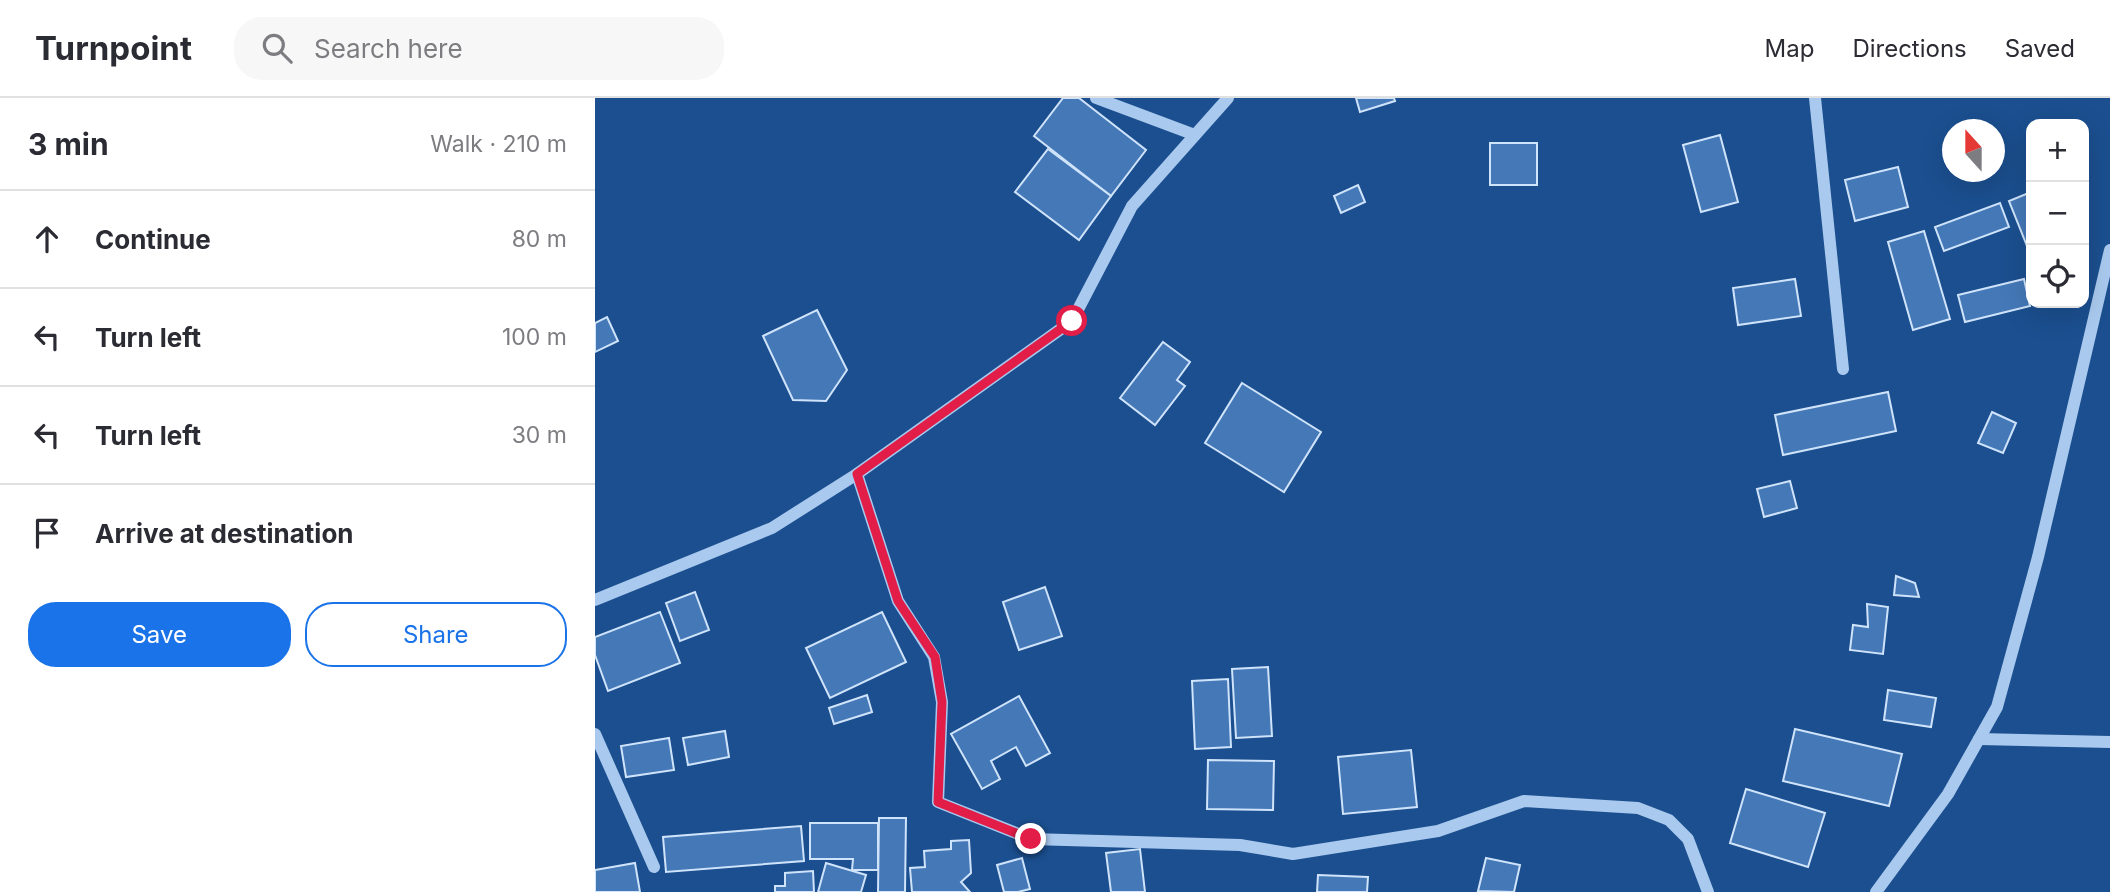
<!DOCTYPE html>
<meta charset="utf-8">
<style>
:root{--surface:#fff;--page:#f7f7f7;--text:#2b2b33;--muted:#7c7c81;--line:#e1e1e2;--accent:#1a73e8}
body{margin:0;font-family:Inter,sans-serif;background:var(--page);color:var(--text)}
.controls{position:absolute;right:21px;top:21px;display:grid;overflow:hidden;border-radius:14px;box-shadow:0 7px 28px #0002}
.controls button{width:63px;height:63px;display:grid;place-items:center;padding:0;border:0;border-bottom:2px solid var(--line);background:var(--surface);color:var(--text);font:35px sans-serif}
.compass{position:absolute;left:1347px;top:21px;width:63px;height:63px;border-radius:50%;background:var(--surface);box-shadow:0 7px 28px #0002;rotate:339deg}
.stop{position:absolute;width:21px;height:21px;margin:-16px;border:5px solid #e11d48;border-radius:50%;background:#fff}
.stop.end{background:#e11d48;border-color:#fff;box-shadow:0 2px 7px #0008}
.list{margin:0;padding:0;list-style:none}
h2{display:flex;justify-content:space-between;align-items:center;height:91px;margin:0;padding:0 28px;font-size:30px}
h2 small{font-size:23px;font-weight:400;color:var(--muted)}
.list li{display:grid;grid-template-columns:46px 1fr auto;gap:21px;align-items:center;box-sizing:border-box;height:98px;padding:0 28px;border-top:2px solid var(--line)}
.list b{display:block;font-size:26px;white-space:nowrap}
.list em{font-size:23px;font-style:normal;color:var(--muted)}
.actions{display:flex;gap:14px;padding:21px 28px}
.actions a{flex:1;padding:16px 0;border:2px solid var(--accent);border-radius:28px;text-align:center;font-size:24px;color:var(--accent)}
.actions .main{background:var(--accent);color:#fff}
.icon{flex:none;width:38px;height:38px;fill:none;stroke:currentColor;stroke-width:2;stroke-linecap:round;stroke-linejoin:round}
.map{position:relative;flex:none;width:1515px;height:794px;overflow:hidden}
header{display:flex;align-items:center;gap:42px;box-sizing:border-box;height:98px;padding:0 35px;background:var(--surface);border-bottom:2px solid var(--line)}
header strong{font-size:33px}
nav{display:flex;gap:38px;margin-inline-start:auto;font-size:24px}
.search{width:490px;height:63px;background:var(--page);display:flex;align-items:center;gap:18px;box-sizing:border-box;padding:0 24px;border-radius:28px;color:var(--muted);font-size:26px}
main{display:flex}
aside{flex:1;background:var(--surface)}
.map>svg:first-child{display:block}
.building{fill:#4478b7;stroke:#cfe3fa;stroke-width:2}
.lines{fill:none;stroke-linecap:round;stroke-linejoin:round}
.minor{stroke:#a9c9ee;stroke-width:12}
.route{stroke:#e11d48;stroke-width:9}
</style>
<header>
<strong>Turnpoint</strong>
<div class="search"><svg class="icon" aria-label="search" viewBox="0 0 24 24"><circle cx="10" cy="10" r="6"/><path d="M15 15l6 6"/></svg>Search here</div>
<nav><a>Map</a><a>Directions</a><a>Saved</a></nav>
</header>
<main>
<aside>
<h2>3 min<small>Walk · 210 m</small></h2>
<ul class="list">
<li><svg class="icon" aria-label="ahead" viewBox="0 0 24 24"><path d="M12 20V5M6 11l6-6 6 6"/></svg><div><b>Continue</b></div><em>80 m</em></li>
<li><svg class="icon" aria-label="left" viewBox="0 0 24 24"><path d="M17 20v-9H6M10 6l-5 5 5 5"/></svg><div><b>Turn left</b></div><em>100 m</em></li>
<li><svg class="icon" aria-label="left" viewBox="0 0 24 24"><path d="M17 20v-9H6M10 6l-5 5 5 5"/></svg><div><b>Turn left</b></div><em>30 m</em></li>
<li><svg class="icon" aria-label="arrive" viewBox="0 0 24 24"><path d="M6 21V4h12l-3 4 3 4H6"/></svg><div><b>Arrive at destination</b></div></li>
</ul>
<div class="actions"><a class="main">Save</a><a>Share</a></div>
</aside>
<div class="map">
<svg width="1515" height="794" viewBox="0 0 1515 794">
<rect width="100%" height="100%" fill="#1b4f8f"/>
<g class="building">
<polygon points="468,0 484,0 551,52 516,98 439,38"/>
<polygon points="761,0 799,0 800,3 765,14"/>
<polygon points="1125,37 1143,104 1106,114 1088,47"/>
<rect x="895" y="45" width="47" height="42"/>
<polygon points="453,51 516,98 484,142 420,94"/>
<polygon points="1303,69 1313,109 1260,123 1250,82"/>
<polygon points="763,87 770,104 746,115 739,98"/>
<polygon points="1436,94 1436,158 1414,103"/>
<polygon points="1405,105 1414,129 1349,153 1340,129"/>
<polygon points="1329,133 1355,221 1318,232 1293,144"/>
<polygon points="1200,181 1206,218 1143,227 1138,190"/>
<polygon points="1429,181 1435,208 1370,224 1363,197"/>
<polygon points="222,212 252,272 231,303 198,302 168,238"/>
<polygon points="12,219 23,243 0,254 0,225"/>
<polygon points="568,244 595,264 582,282 590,288 560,327 525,300"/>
<polygon points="647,285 726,334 689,394 610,345"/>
<polygon points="1293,294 1301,333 1188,357 1180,317"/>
<polygon points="1397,314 1421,325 1408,355 1383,345"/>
<polygon points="1195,383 1202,410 1169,419 1162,391"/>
<polygon points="1301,478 1320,485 1324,499 1299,497"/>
<polygon points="450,489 467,538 424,552 408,504"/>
<polygon points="100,494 114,532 85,543 71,505"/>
<polygon points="1272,506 1293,509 1288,556 1255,552 1258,527 1273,529"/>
<polygon points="65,514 85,565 13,593 0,557 0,539"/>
<polygon points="287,514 311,564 235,600 211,550"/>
<polygon points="673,569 677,638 641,640 637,571"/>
<polygon points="633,581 636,649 600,651 597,583"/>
<polygon points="1293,592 1341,600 1336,629 1289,622"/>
<polygon points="272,597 277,614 239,626 234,610"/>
<polygon points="424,598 455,655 431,668 421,649 396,663 405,681 387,691 356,636"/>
<polygon points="1200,631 1307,656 1294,708 1188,683"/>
<polygon points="130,633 134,659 93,667 88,640"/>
<polygon points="74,640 79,672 31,679 26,648"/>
<polygon points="816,652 822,709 748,716 743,659"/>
<polygon points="613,662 679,663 678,712 612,711"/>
<polygon points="1151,691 1230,715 1213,769 1135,745"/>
<polygon points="284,720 311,720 310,794 283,794"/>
<polygon points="215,725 283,725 283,772 257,772 258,761 215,761"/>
<polygon points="206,728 209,763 71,774 68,739"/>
<polygon points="374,742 376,775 366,784 375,794 317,794 315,770 330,769 329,753 356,751 356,743"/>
<polygon points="545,751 550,794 516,794 511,755"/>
<polygon points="427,760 435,791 423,794 409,794 402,767"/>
<polygon points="891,760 925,767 919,794 883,793"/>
<polygon points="40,765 45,794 0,794 0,772"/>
<polygon points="231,765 271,777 266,794 223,794"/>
<polygon points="218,773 219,794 180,794 180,788 190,788 190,775"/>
<polygon points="723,777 773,779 772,794 722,794"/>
</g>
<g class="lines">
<g class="minor">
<polyline points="501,0 600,37"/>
<polyline points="1220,0 1248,271"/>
<polyline points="262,376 303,503 339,559 347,604 343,704 436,741 645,747 698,756 843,733 929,703 1043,710 1074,722 1093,741 1113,794"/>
<polyline points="0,502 177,430 262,376 477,223 537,108 633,0"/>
<polyline points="0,636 59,769"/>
<polyline points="1384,641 1515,644"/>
<polyline points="1281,794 1353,696 1402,609 1443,459 1515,152"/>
</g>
</g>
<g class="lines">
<polyline class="route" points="436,741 343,704 347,604 340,559 303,503 262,376 477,223"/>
</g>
</svg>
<div class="controls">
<button>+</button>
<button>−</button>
<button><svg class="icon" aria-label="locate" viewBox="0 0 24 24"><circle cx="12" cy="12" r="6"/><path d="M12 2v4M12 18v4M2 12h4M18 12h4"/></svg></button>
</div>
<svg class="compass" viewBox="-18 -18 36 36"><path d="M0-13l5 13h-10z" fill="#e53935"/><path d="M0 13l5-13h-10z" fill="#7c7c81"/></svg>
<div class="stop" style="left:477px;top:223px"></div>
<div class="stop end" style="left:436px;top:741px"></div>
</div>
</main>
